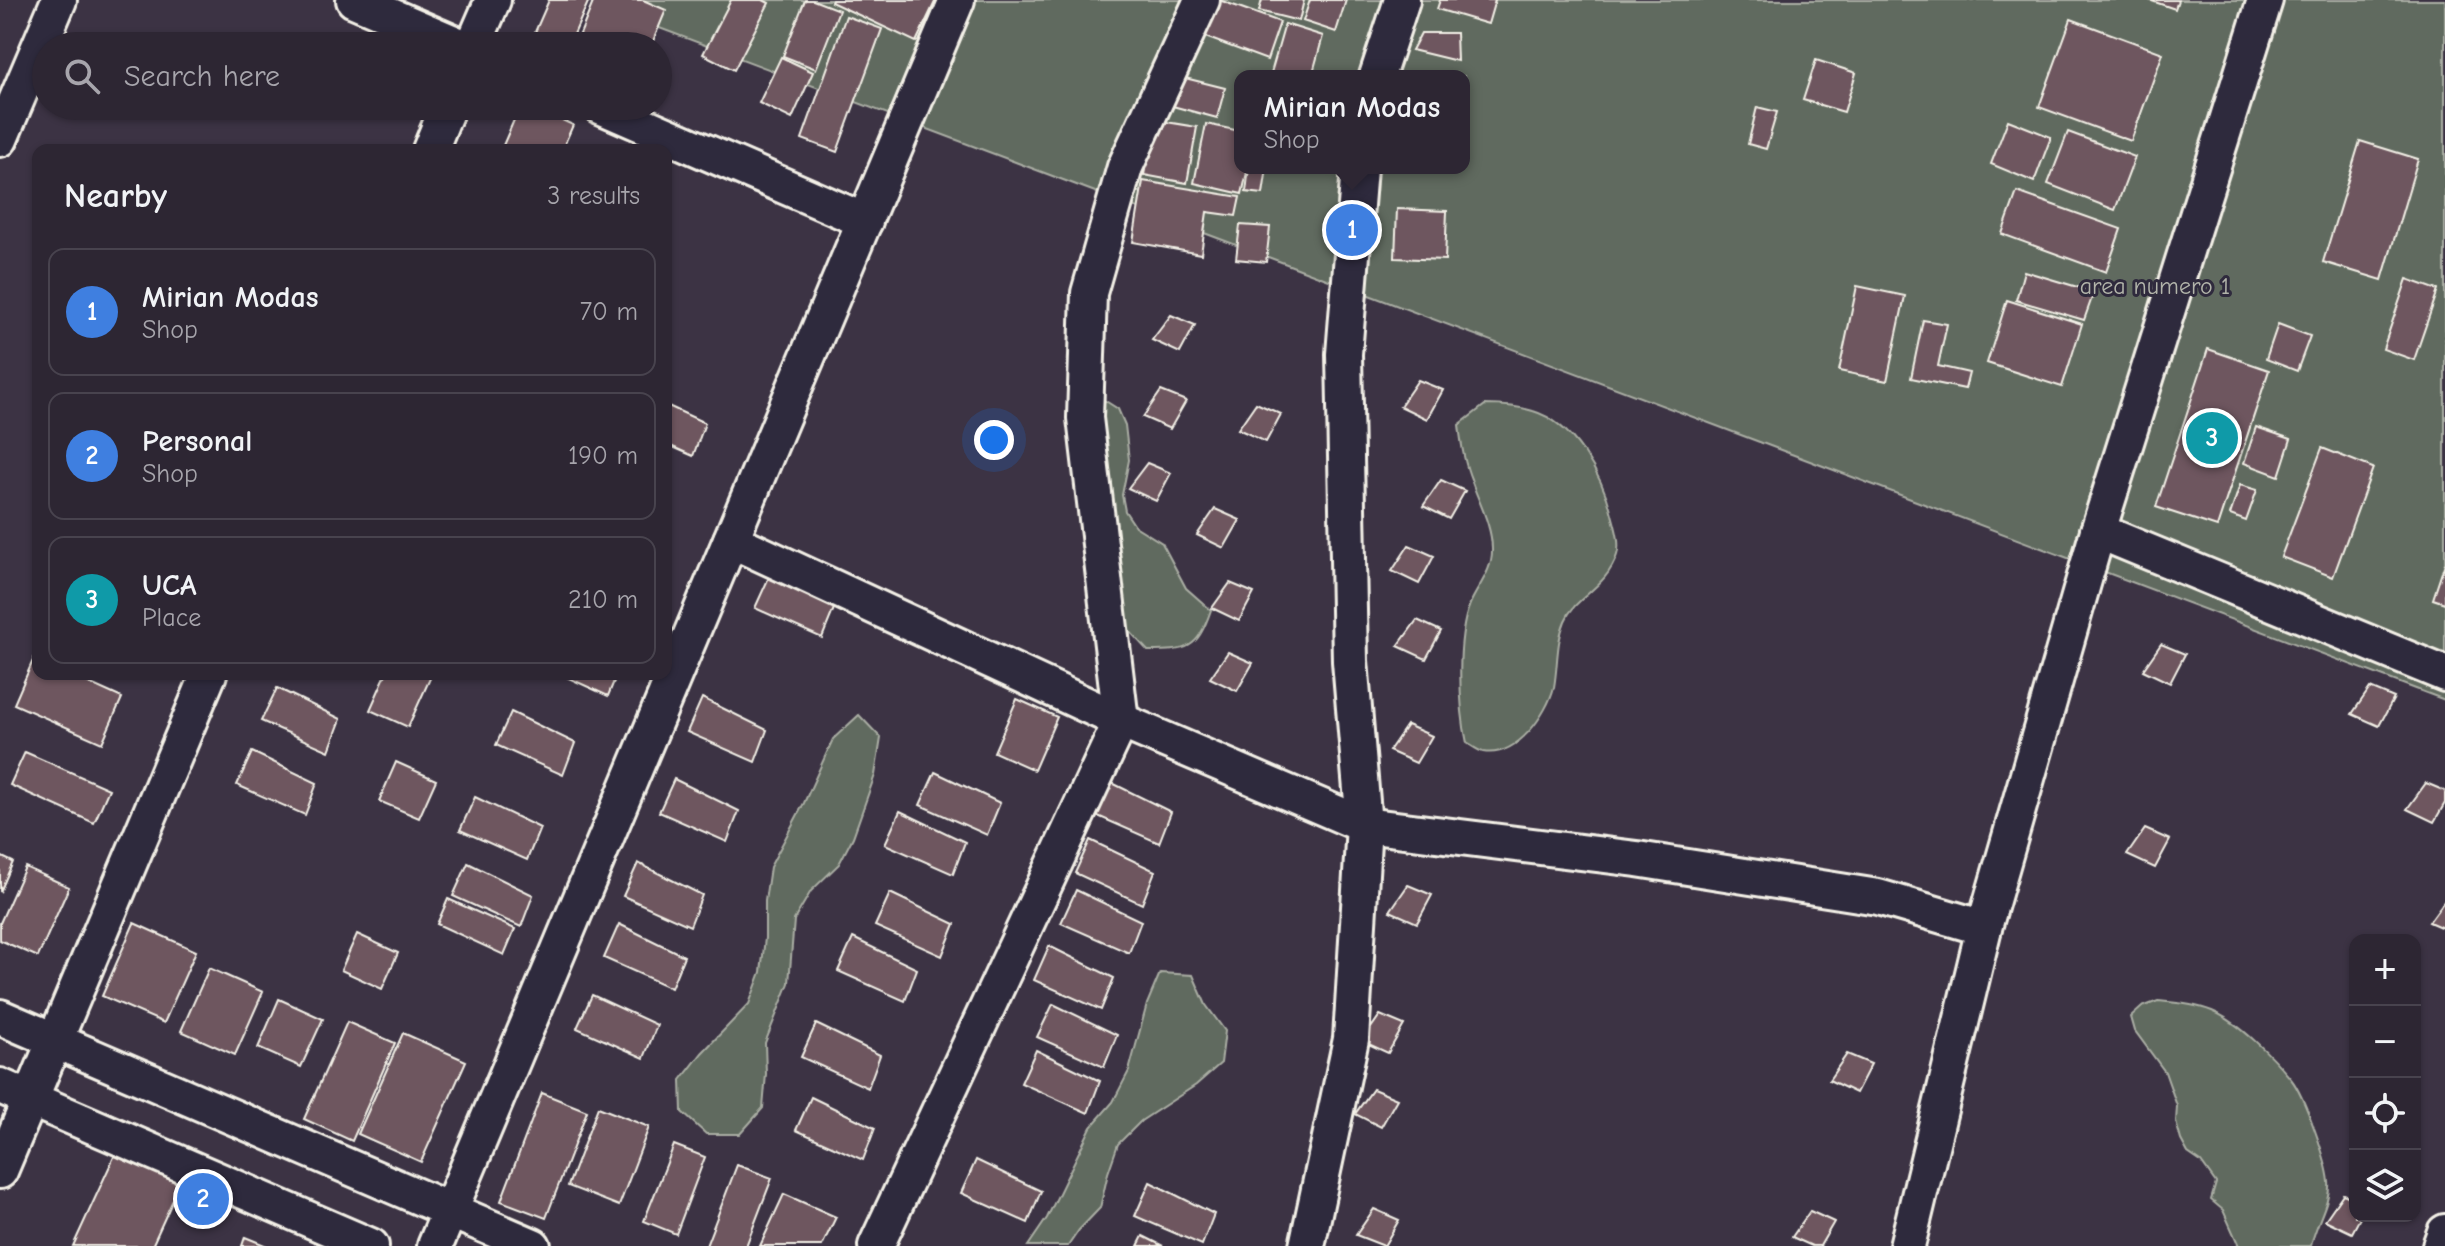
<!DOCTYPE html>
<meta charset="utf-8">
<style>
:root{--surface:#2d2633;--page:#39323f;--text:#f1f3f6;--muted:#a7a5ac;--line:#48434e;--accent:#ffd166}
body{margin:0;font-family:"Comic Neue",sans-serif;background:var(--page);color:var(--text)}
.controls{position:absolute;right:24px;bottom:24px;display:grid;overflow:hidden;border-radius:16px;box-shadow:0 2px 6px #0004}
.controls button{width:72px;height:72px;display:grid;place-items:center;padding:0;border:0;border-bottom:2px solid var(--line);background:var(--surface);color:var(--text);font:40px sans-serif}
.you{position:absolute;left:994px;top:440px;width:28px;height:28px;margin:-20px;border:6px solid #fff;border-radius:50%;background:#1a73e8;box-shadow:0 0 0 12px #1a73e833}
.badge{display:grid;place-items:center;width:52px;height:52px;border-radius:50%;background:var(--accent);color:#fff;font-size:26px;font-weight:700}
.pin{position:absolute;translate:-50% -50%;border:4px solid #fff;box-shadow:0 2px 8px #0006}
.popup{position:absolute;left:1234px;top:70px;width:236px;height:104px;box-sizing:border-box;display:grid;place-content:center;border-radius:16px;background:var(--surface);filter:drop-shadow(0 2px 6px #0005);font-size:26px;white-space:nowrap;color:var(--muted)}
.popup b{font-size:30px;color:var(--text)}
.popup::after{content:'';position:absolute;left:50%;top:100%;margin-left:-16px;border:16px solid transparent;border-top-color:var(--surface)}
.list{margin:0;padding:0;list-style:none}
h2{display:flex;justify-content:space-between;align-items:center;height:104px;margin:0;padding:0 32px;font-size:34px}
h2 small{font-size:26px;font-weight:400;color:var(--muted)}
.list li{display:grid;grid-template-columns:52px 1fr auto;gap:24px;align-items:center;box-sizing:border-box;height:128px;margin:0 16px 16px;padding:0 16px;border:2px solid var(--line);border-radius:16px}
.list b{display:block;font-size:30px;white-space:nowrap}
.list p{margin:0;font-size:26px;white-space:nowrap;color:var(--muted)}
.list em{font-size:26px;font-style:normal;color:var(--muted)}
.icon{flex:none;width:44px;height:44px;fill:none;stroke:currentColor;stroke-width:2;stroke-linecap:round;stroke-linejoin:round}
.map{position:relative;flex:none;width:2445px;height:1246px;overflow:hidden}
.search{position:absolute;background:var(--surface);box-shadow:0 2px 6px #0004;left:32px;top:32px;width:640px;height:88px;display:flex;align-items:center;gap:20px;box-sizing:border-box;padding:0 28px;border-radius:44px;color:var(--muted);font-size:30px}
.panel{position:absolute;background:var(--surface);box-shadow:0 2px 6px #0004;left:32px;top:144px;width:640px;height:536px;border-radius:16px}
.map>svg:first-child{display:block}
.green{fill:#616a5f;stroke:#aaaea4;stroke-width:2;fill-rule:evenodd}
.building{fill:#6e575e;stroke:#f4f1e8;stroke-width:2}
.lines{fill:none;stroke-linecap:round;stroke-linejoin:round}
.street-casing{stroke:#f4f1e8;stroke-width:40}
.street{stroke:#2f2a3d;stroke-width:34}
.labels{text-anchor:middle;stroke-width:6;stroke-linejoin:round;paint-order:stroke}
.park-label{font-size:24px;fill:#b2b4aa;stroke:#2f2a3d}
</style>
<div class="map">
<svg width="2445" height="1246" viewBox="0 0 2445 1246">
<rect width="100%" height="100%" fill="#3c3344"/>
<filter id="ink" filterUnits="userSpaceOnUse"><feTurbulence type="fractalNoise" baseFrequency=".0125" numOctaves="2"/><feDisplacementMap in="SourceGraphic" scale="16" xChannelSelector="R" yChannelSelector="G"/><feConvolveMatrix kernelMatrix="1 2 1 2 8 2 1 2 1" color-interpolation-filters="sRGB"/></filter>
<g filter="url(#ink)">
<g class="green">
<path d="M585 0H2445V700ZM1240 76H1464V168H1240Z"/>
<path d="M1104 400 1118 409 1125 425 1129 460 1122 495 1125 511 1135 526 1162 543 1186 588 1211 610C1197 650 1188 651 1148 651L1124 625 1095 414Z"/>
<path d="M1485 405C1501 405 1518 406 1533 411 1574 423 1602 476 1612 514 1615 526 1621 543 1617 555 1606 589 1576 595 1565 621 1556 642 1558 665 1554 687 1547 714 1517 758 1483 752 1478 751 1472 746 1467 743 1459 708 1456 638 1470 604 1478 586 1493 570 1492 549 1492 525 1478 501 1471 479 1464 462 1461 443 1459 425Z"/>
<polygon points="859,715 881,738 875,775 853,837 839,864 811,891 794,920 789,983 765,1043 766,1074 763,1108 740,1134 706,1134 682,1112 681,1080 702,1053 749,1004 761,972 765,938 765,901 770,867 804,803 833,739"/>
<polygon points="1160,973 1193,975 1206,1005 1225,1031 1221,1063 1196,1085 1141,1121 1118,1144 1108,1173 1100,1208 1079,1230 1068,1246 1028,1246 1047,1218 1091,1127 1113,1102 1129,1071 1147,1004"/>
<path d="M2158 1001C2177 1003 2195 1004 2212 1011 2239 1022 2273 1057 2291 1079 2304 1095 2327 1160 2329 1182 2331 1202 2315 1224 2311 1246H2239L2223 1210 2211 1200 2216 1183 2201 1162 2188 1153 2181 1140 2176 1122 2177 1106 2165 1072 2135 1031 2131 1017 2142 1007Z"/>
</g>
<g class="building">
<polygon points="549,0 589,0 569,46 535,32"/>
<polygon points="594,0 643,0 666,10 651,46 576,44"/>
<polygon points="731,0 763,0 769,3 734,70 703,54"/>
<polygon points="805,0 813,0 839,10 816,69 783,56"/>
<polygon points="832,0 936,0 916,42 831,2"/>
<polygon points="1219,0 1280,22 1267,60 1197,34"/>
<polygon points="1262,0 1304,0 1299,21 1259,11"/>
<polygon points="1310,0 1346,0 1336,32 1303,21"/>
<polygon points="1440,0 1495,0 1488,24 1437,9"/>
<polygon points="2149,0 2178,0 2175,9"/>
<polygon points="846,16 882,29 837,152 802,139"/>
<polygon points="2071,19 2163,53 2131,141 2039,107"/>
<polygon points="1285,24 1323,36 1312,76 1281,76 1271,73"/>
<polygon points="1421,33 1456,33 1457,61 1412,50"/>
<polygon points="781,57 813,72 792,119 759,103"/>
<polygon points="1816,60 1856,73 1844,112 1803,100"/>
<polygon points="1173,75 1225,88 1217,118 1165,104"/>
<polygon points="520,106 531,106 573,125 562,150 501,150"/>
<polygon points="1757,107 1777,112 1766,149 1748,144"/>
<polygon points="1154,120 1197,127 1187,183 1144,175"/>
<polygon points="2008,120 2051,137 2034,182 1991,164"/>
<polygon points="1206,124 1240,131 1240,168 1248,168 1242,194 1194,183"/>
<polygon points="2068,132 2135,157 2115,210 2048,184"/>
<polygon points="2360,141 2418,159 2382,280 2323,262"/>
<polygon points="1249,168 1267,168 1263,194 1246,192"/>
<polygon points="1143,181 1240,197 1236,216 1207,212 1201,254 1133,242"/>
<polygon points="2017,192 2121,229 2106,272 2002,234"/>
<polygon points="1397,209 1447,211 1445,260 1395,258"/>
<polygon points="1240,225 1270,227 1266,262 1236,259"/>
<polygon points="2024,271 2094,292 2084,320 2016,300"/>
<polygon points="2407,279 2438,290 2414,360 2383,349"/>
<polygon points="1857,286 1905,296 1887,381 1839,371"/>
<polygon points="2007,300 2082,324 2062,387 1987,363"/>
<polygon points="1171,315 1195,325 1180,353 1152,340"/>
<polygon points="1923,320 1947,324 1938,366 1969,373 1965,389 1911,378"/>
<polygon points="2278,324 2310,336 2297,371 2266,359"/>
<polygon points="2208,349 2269,370 2217,527 2156,507"/>
<polygon points="1418,380 1443,390 1427,419 1400,406"/>
<polygon points="1161,391 1186,401 1170,429 1143,417"/>
<polygon points="1256,403 1281,414 1266,442 1238,429"/>
<polygon points="666,405 705,423 693,456 666,444"/>
<polygon points="2256,427 2291,439 2279,476 2244,463"/>
<polygon points="2322,448 2373,468 2333,577 2281,557"/>
<polygon points="1147,463 1171,473 1156,501 1128,488"/>
<polygon points="1441,480 1465,491 1449,519 1423,506"/>
<polygon points="2240,485 2257,490 2246,521 2230,515"/>
<polygon points="1215,509 1240,520 1224,548 1197,535"/>
<polygon points="1409,545 1434,556 1419,584 1392,571"/>
<polygon points="2445,563 2445,603 2433,599"/>
<polygon points="770,575 835,606 822,638 755,608"/>
<polygon points="1230,583 1254,593 1239,621 1212,608"/>
<polygon points="1417,620 1441,631 1426,659 1398,646"/>
<polygon points="2161,644 2185,654 2170,683 2143,670"/>
<polygon points="1228,652 1253,663 1237,691 1210,678"/>
<polygon points="34,658 38,660 38,674 69,674 122,698 102,743 14,704"/>
<polygon points="386,674 432,674 408,727 370,710"/>
<polygon points="560,674 617,674 608,696"/>
<polygon points="277,688 341,719 329,751 261,721"/>
<polygon points="2370,688 2394,698 2379,726 2352,714"/>
<polygon points="702,698 767,730 755,762 687,732"/>
<polygon points="1017,699 1057,717 1034,770 994,752"/>
<polygon points="511,712 575,743 563,775 496,745"/>
<polygon points="1407,725 1432,736 1416,763 1389,751"/>
<polygon points="25,752 109,789 94,823 10,785"/>
<polygon points="252,752 317,783 305,815 237,785"/>
<polygon points="396,762 436,780 419,818 379,801"/>
<polygon points="935,772 1000,803 987,835 920,805"/>
<polygon points="674,779 739,811 727,842 659,812"/>
<polygon points="1106,780 1171,812 1159,843 1091,813"/>
<polygon points="2426,783 2445,791 2445,803 2434,822 2407,809"/>
<polygon points="475,797 540,828 527,860 460,830"/>
<polygon points="900,811 965,842 953,874 885,844"/>
<polygon points="2145,829 2170,840 2155,868 2127,855"/>
<polygon points="1090,840 1155,871 1142,904 1075,873"/>
<polygon points="0,856 13,862 0,892"/>
<polygon points="468,863 533,895 521,927 453,896"/>
<polygon points="638,863 702,895 690,926 623,896"/>
<polygon points="25,867 69,887 38,957 0,940 0,923"/>
<polygon points="1408,885 1432,895 1417,923 1390,911"/>
<polygon points="1076,890 1141,921 1129,953 1061,923"/>
<polygon points="890,893 955,924 942,956 875,926"/>
<polygon points="448,899 515,929 504,955 437,924"/>
<polygon points="2445,900 2445,929 2429,922"/>
<polygon points="134,923 196,951 164,1023 102,996"/>
<polygon points="619,924 684,956 671,988 604,958"/>
<polygon points="357,934 398,953 382,989 341,970"/>
<polygon points="853,938 917,969 905,1001 838,971"/>
<polygon points="1049,946 1114,978 1101,1010 1034,980"/>
<polygon points="209,968 263,992 235,1055 181,1031"/>
<polygon points="592,995 657,1025 644,1058 577,1028"/>
<polygon points="279,999 323,1019 301,1067 258,1048"/>
<polygon points="1053,1004 1117,1035 1104,1067 1037,1037"/>
<polygon points="1380,1015 1404,1025 1388,1053 1362,1041"/>
<polygon points="347,1022 395,1043 352,1141 304,1119"/>
<polygon points="816,1024 880,1055 868,1088 801,1057"/>
<polygon points="403,1033 466,1061 421,1162 358,1134"/>
<polygon points="1036,1050 1100,1081 1088,1113 1021,1083"/>
<polygon points="1847,1054 1871,1064 1856,1093 1829,1080"/>
<polygon points="1373,1089 1397,1099 1381,1127 1355,1114"/>
<polygon points="542,1093 587,1111 546,1218 501,1201"/>
<polygon points="811,1097 875,1128 863,1160 796,1130"/>
<polygon points="598,1107 649,1127 619,1206 568,1186"/>
<polygon points="674,1145 705,1157 676,1234 644,1221"/>
<polygon points="118,1148 183,1178 152,1246 73,1246"/>
<polygon points="976,1160 1041,1191 1028,1223 961,1193"/>
<polygon points="737,1165 772,1178 746,1246 706,1246"/>
<polygon points="1150,1182 1214,1214 1202,1245 1135,1216"/>
<polygon points="784,1194 836,1217 822,1246 760,1246"/>
<polygon points="2343,1194 2355,1199 2355,1216 2361,1216 2352,1233 2325,1220"/>
<polygon points="1374,1209 1399,1220 1384,1246 1356,1235"/>
<polygon points="1810,1211 1834,1222 1820,1246 1812,1246 1792,1237"/>
<polygon points="1143,1236 1163,1246 1138,1246"/>
<polygon points="245,1237 267,1246 242,1246"/>
</g>
<g class="lines">
<g class="street-casing">
<g id="street">
<polyline points="354,0 461,46"/>
<polyline points="473,46 493,0"/>
<polyline points="1377,76 1402,0"/>
<polyline points="600,106 865,221"/>
<polyline points="0,139 59,0"/>
<polyline points="430,150 448,106"/>
<polyline points="2098,531 2445,674"/>
<polyline points="731,540 1121,721 1364,825 1637,859 1878,897 1984,928"/>
<polyline points="0,1017 533,1246"/>
<polyline points="0,1086 371,1246"/>
<polyline points="0,1171 209,674"/>
<polyline points="435,1246 957,0"/>
<polyline points="876,1246 1121,721 1085,418 1089,293 1125,167 1202,0"/>
<polyline points="1307,1246 1351,1039 1364,825 1350,661 1344,354 1359,168"/>
<polyline points="1907,1246 1984,928 2098,531 2265,0"/>
<polyline points="2440,1246 2445,1232"/>
</g>
</g>
<use href="#street" class="street"/>
</g>
</g>
<g class="labels">
<g class="park-label">
<text x="2155" y="294">area numero 1</text>
</g>
</g>
</svg>
<div class="controls">
<button>+</button>
<button>−</button>
<button><svg class="icon" aria-label="locate" viewBox="0 0 24 24"><circle cx="12" cy="12" r="6"/><path d="M12 2v4M12 18v4M2 12h4M18 12h4"/></svg></button>
<button><svg class="icon" aria-label="layers" viewBox="0 0 24 24"><path d="M12 4l9 5-9 5-9-5zM3 14l9 5 9-5"/></svg></button>
</div>
<div class="you"></div>
<div class="pin badge" style="left:1352px;top:230px;background:#3f7fe0">1</div>
<div class="popup"><b>Mirian Modas</b>Shop</div>
<div class="pin badge" style="left:203px;top:1199px;background:#3f7fe0">2</div>
<div class="pin badge" style="left:2212px;top:438px;background:#0f9aa8">3</div>
<div class="search"><svg class="icon" aria-label="search" viewBox="0 0 24 24"><circle cx="10" cy="10" r="6"/><path d="M15 15l6 6"/></svg>Search here</div>
<section class="panel">
<h2>Nearby<small>3 results</small></h2>
<ul class="list">
<li><span class="badge" style="background:#3f7fe0">1</span><div><b>Mirian Modas</b><p>Shop</p></div><em>70 m</em></li>
<li><span class="badge" style="background:#3f7fe0">2</span><div><b>Personal</b><p>Shop</p></div><em>190 m</em></li>
<li><span class="badge" style="background:#0f9aa8">3</span><div><b>UCA</b><p>Place</p></div><em>210 m</em></li>
</ul>
</section>
</div>
